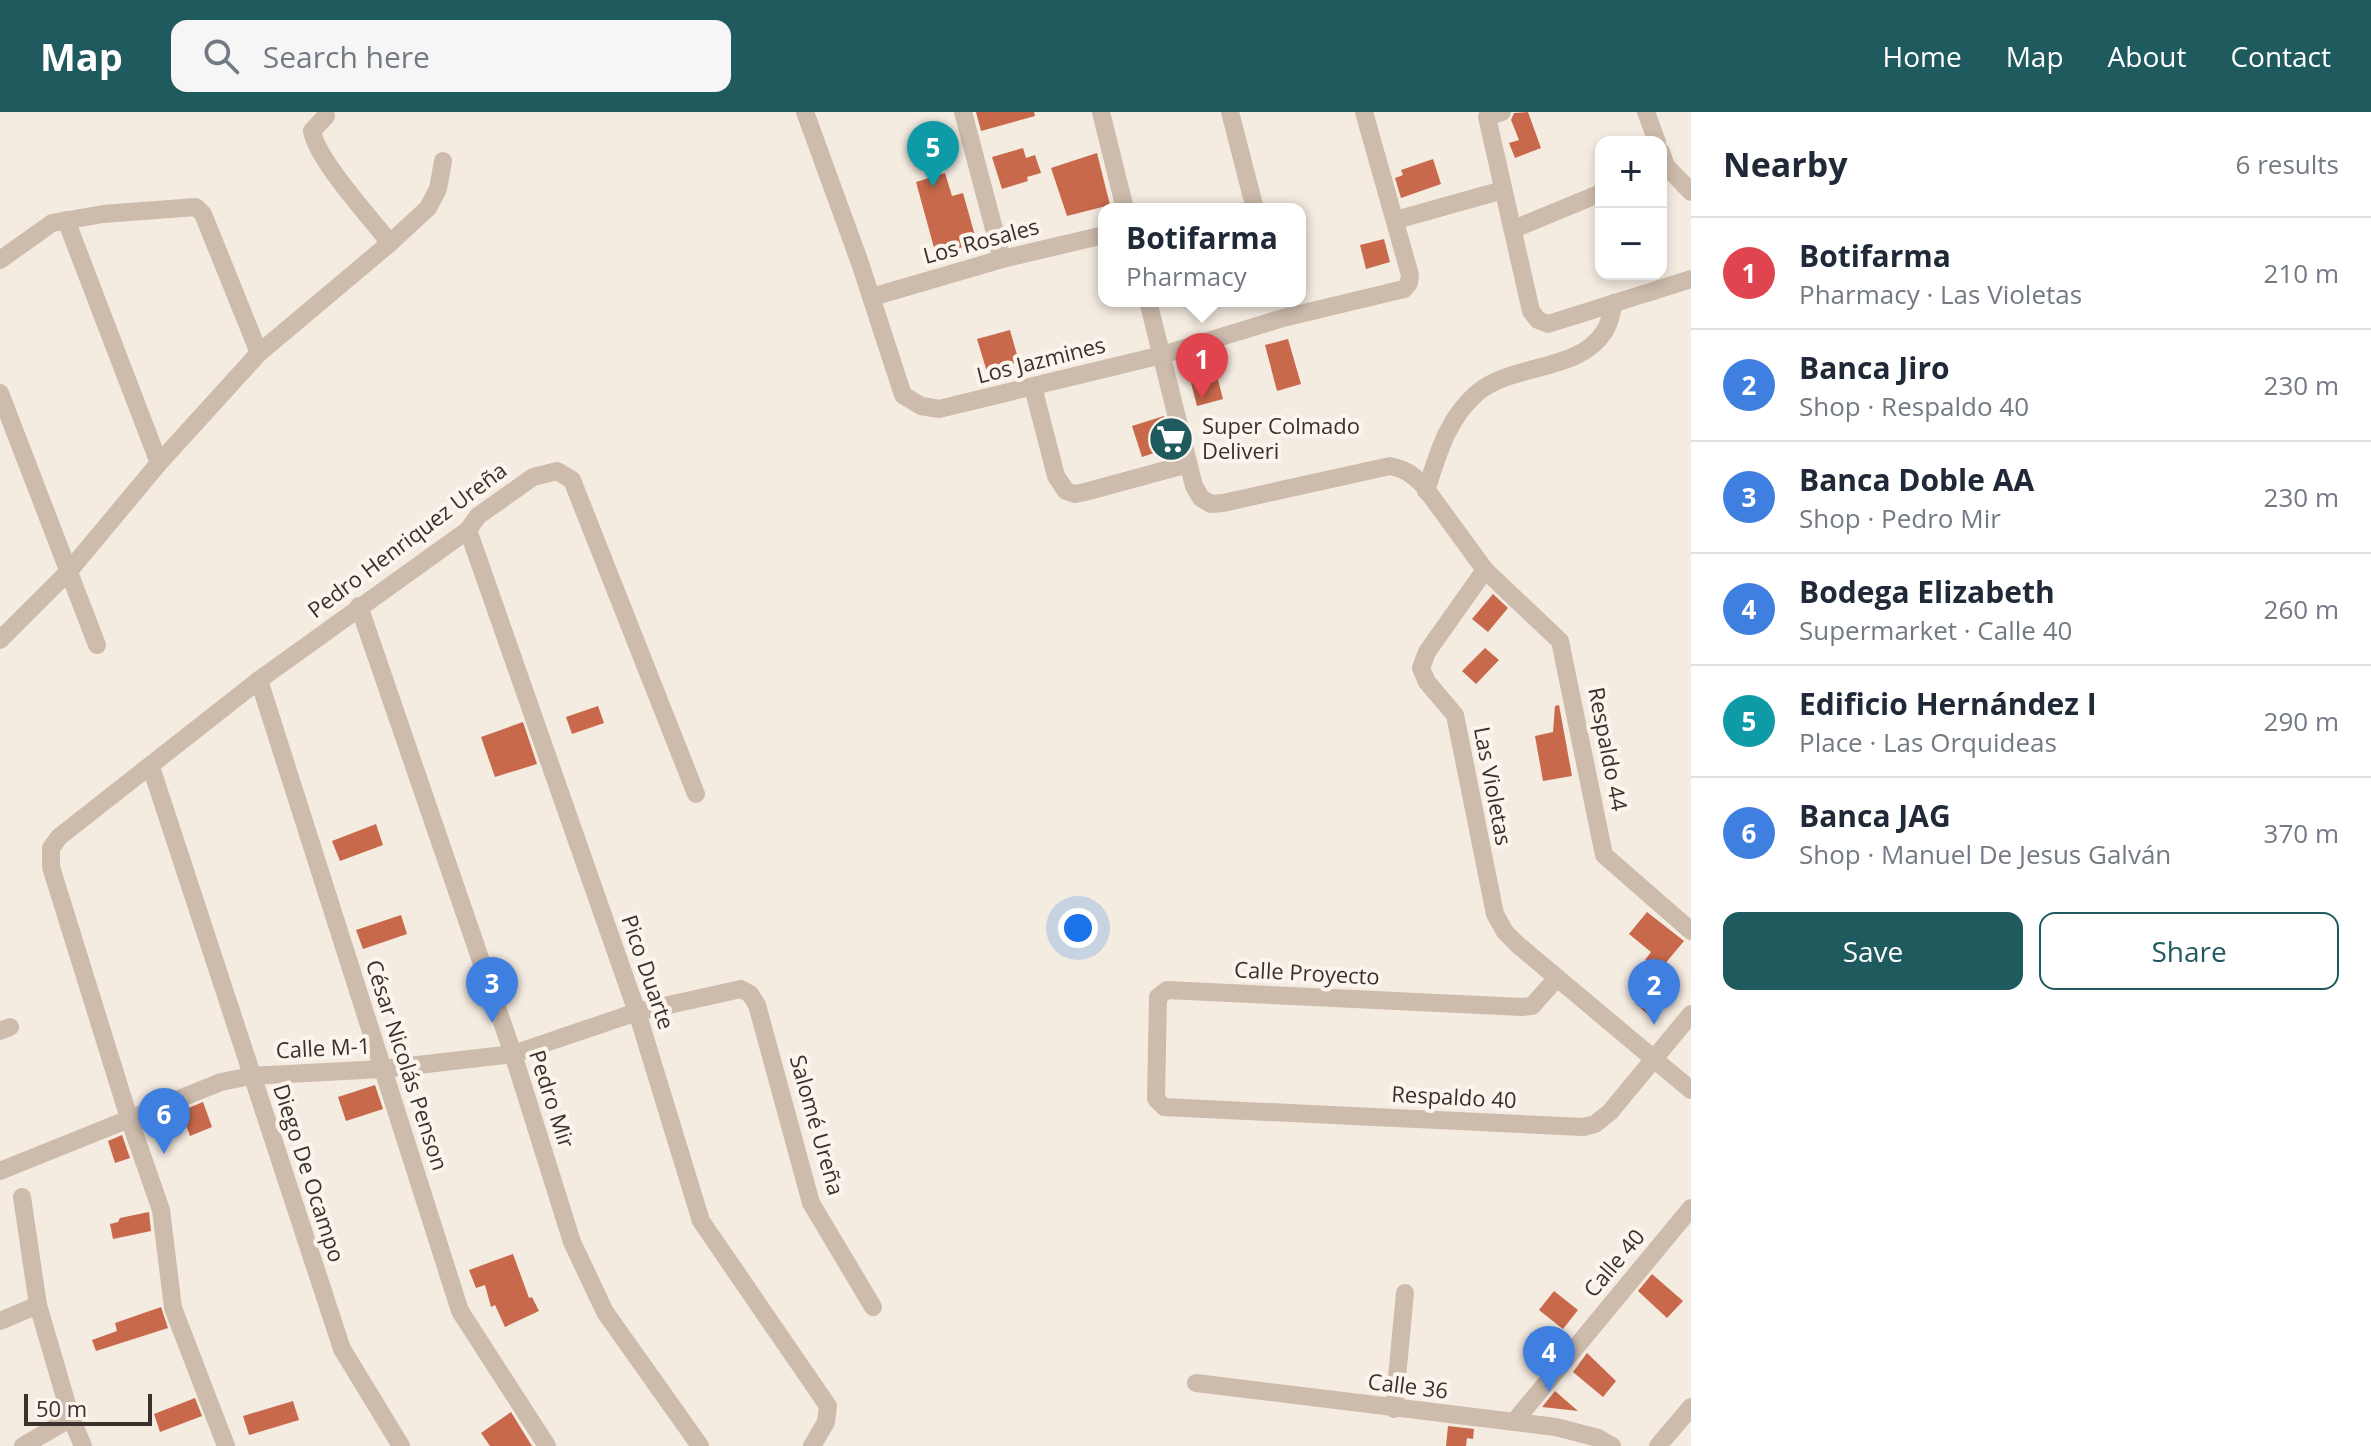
<!DOCTYPE html>
<meta charset="utf-8">
<style>
:root{--surface:#fff;--page:#f6f6f7;--text:#1f2937;--muted:#747a83;--line:#e0e1e3;--accent:#1f5a5e}
body{margin:0;font-family:"Open Sans",sans-serif;background:var(--page);color:var(--text)}
.controls{position:absolute;right:24px;top:24px;display:grid;overflow:hidden;border-radius:16px;box-shadow:0 4px 12px #0003}
.controls button{width:72px;height:72px;display:grid;place-items:center;padding:0;border:0;border-bottom:2px solid var(--line);background:var(--surface);color:var(--text);font:40px sans-serif}
.scale{position:absolute;left:24px;bottom:20px;width:128px;box-sizing:border-box;padding-left:8px;border:4px solid #3b302b;border-top:0;font-size:22px;line-height:28px;white-space:nowrap;color:#3b302b;-webkit-text-stroke:6px #fbf5ee;paint-order:stroke}
.you{position:absolute;left:1078px;top:816px;width:28px;height:28px;margin:-20px;border:6px solid #fff;border-radius:50%;background:#1a73e8;box-shadow:0 0 0 12px #1a73e833}
.badge{display:grid;place-items:center;width:52px;height:52px;border-radius:50%;background:var(--accent);color:#fff;font-size:26px;font-weight:700}
.pin{position:absolute;translate:-50% -66px;filter:drop-shadow(0 2px 4px #0008)}
.pin::after{content:'';position:absolute;top:42px;width:28px;height:24px;background:inherit;clip-path:polygon(0 0,100% 0,50% 100%)}
.popup{position:absolute;left:1098px;top:91px;width:208px;height:104px;box-sizing:border-box;display:grid;place-content:center;border-radius:16px;background:var(--surface);filter:drop-shadow(0 2px 6px #0005);font-size:26px;white-space:nowrap;color:var(--muted)}
.popup b{font-size:30px;color:var(--text)}
.popup::after{content:'';position:absolute;left:50%;top:100%;margin-left:-16px;border:16px solid transparent;border-top-color:var(--surface)}
.list{margin:0;padding:0;list-style:none}
h2{display:flex;justify-content:space-between;align-items:center;height:104px;margin:0;padding:0 32px;font-size:34px}
h2 small{font-size:26px;font-weight:400;color:var(--muted)}
.list li{display:grid;grid-template-columns:52px 1fr auto;gap:24px;align-items:center;box-sizing:border-box;height:112px;padding:0 32px;border-top:2px solid var(--line)}
.list b{display:block;font-size:30px;white-space:nowrap}
.list p{margin:0;font-size:26px;white-space:nowrap;color:var(--muted)}
.list em{font-size:26px;font-style:normal;color:var(--muted)}
.actions{display:flex;gap:16px;padding:24px 32px}
.actions a{flex:1;padding:18px 0;border:2px solid var(--accent);border-radius:16px;text-align:center;font-size:28px;color:var(--accent)}
.actions .main{background:var(--accent);color:#fff}
.icon{flex:none;width:44px;height:44px;fill:none;stroke:currentColor;stroke-width:2;stroke-linecap:round;stroke-linejoin:round}
.map{position:relative;flex:none;width:1691px;height:1334px;overflow:hidden}
header{display:flex;align-items:center;gap:48px;box-sizing:border-box;height:112px;padding:0 40px;background:var(--accent);color:#fff}
header strong{font-size:38px}
nav{display:flex;gap:44px;margin-inline-start:auto;font-size:28px}
.search{width:560px;height:72px;background:var(--page);display:flex;align-items:center;gap:20px;box-sizing:border-box;padding:0 28px;border-radius:16px;color:var(--muted);font-size:30px}
main{display:flex}
aside{flex:1;background:var(--surface)}
.map>svg:first-child{display:block}
.building{fill:#c8694b}
.lines{fill:none;stroke-linecap:round;stroke-linejoin:round}
.minor{stroke:#cdbbac;stroke-width:18}
.labels{text-anchor:middle;stroke-width:8;stroke-linejoin:round;paint-order:stroke}
.street-label{font-size:22px;fill:#3b302b;stroke:#fbf5ee}
.poi-label{font-size:22px;fill:#3b302b;stroke:#fbf5ee;text-anchor:start}
</style>
<header>
<strong>Map</strong>
<div class="search"><svg class="icon" aria-label="search" viewBox="0 0 24 24"><circle cx="10" cy="10" r="6"/><path d="M15 15l6 6"/></svg>Search here</div>
<nav><a>Home</a><a>Map</a><a>About</a><a>Contact</a></nav>
</header>
<main>
<div class="map">
<svg width="1691" height="1334" viewBox="0 0 1691 1334">
<rect width="100%" height="100%" fill="#f4ebe1"/>
<g class="building">
<polygon points="976,0 1034,0 1035,4 981,19"/>
<polygon points="1528,0 1541,36 1515,46 1509,31 1519,28 1511,8 1514,1"/>
<polygon points="1023,36 1026,46 1035,43 1041,61 1027,65 1028,69 1002,77 992,45"/>
<polygon points="1097,41 1110,93 1067,104 1051,56"/>
<polygon points="1433,47 1441,72 1401,86 1395,66 1403,63 1401,58"/>
<polygon points="945,61 952,84 963,81 977,131 936,143 916,70"/>
<polygon points="1384,127 1390,150 1366,157 1360,133"/>
<polygon points="1010,218 1019,250 987,260 977,227"/>
<polygon points="1288,227 1301,272 1277,279 1265,233"/>
<polygon points="1211,241 1223,287 1197,294 1185,248"/>
<polygon points="1164,304 1172,335 1142,345 1132,314"/>
<polygon points="1493,482 1508,496 1488,520 1472,507"/>
<polygon points="1485,536 1499,548 1476,572 1462,559"/>
<polygon points="1559,593 1572,664 1543,669 1535,624 1553,620 1555,594"/>
<polygon points="598,594 604,611 572,622 566,605"/>
<polygon points="523,610 537,652 495,665 481,625"/>
<polygon points="376,712 383,733 340,749 332,729"/>
<polygon points="1647,800 1684,829 1659,859 1645,848 1651,840 1629,822"/>
<polygon points="401,803 407,822 363,837 356,818"/>
<polygon points="1649,878 1664,892 1652,906 1636,892"/>
<polygon points="375,973 383,997 346,1009 338,985"/>
<polygon points="203,990 212,1015 190,1024 181,999"/>
<polygon points="122,1023 130,1046 115,1051 108,1029"/>
<polygon points="149,1100 151,1119 113,1127 110,1112 118,1110 120,1106"/>
<polygon points="513,1142 529,1186 532,1185 539,1199 505,1215 495,1193 491,1195 485,1173 476,1176 469,1158"/>
<polygon points="1652,1162 1683,1189 1667,1206 1638,1179"/>
<polygon points="1554,1179 1578,1198 1563,1217 1539,1198"/>
<polygon points="161,1195 168,1216 96,1239 92,1228 117,1219 115,1211"/>
<polygon points="1587,1241 1616,1269 1603,1285 1573,1260"/>
<polygon points="1555,1279 1578,1299 1542,1295"/>
<polygon points="195,1286 202,1304 160,1320 154,1302"/>
<polygon points="293,1289 299,1308 249,1323 243,1304"/>
<polygon points="511,1300 522,1318 532,1334 490,1334 481,1321"/>
<polygon points="1448,1314 1474,1317 1473,1327 1467,1326 1466,1334 1446,1334"/>
</g>
<g class="lines">
<g class="minor">
<polyline points="805,0 860,151 903,283 921,294 939,297 1162,243 1283,206 1404,177 1409,171 1410,163 1364,0"/>
<polyline points="963,0 1002,147"/>
<polyline points="1101,0 1125,97"/>
<polyline points="1230,0 1255,97"/>
<polyline points="1502,0 1487,5 1531,199 1538,208 1548,212 1691,167"/>
<polyline points="1646,0 1657,30"/>
<path d="M326 4 312 19C317 48 371 106 390 131"/>
<polyline points="1661,40 1666,54 1691,80"/>
<polyline points="66,108 159,351"/>
<polyline points="1396,108 1503,78"/>
<polyline points="1514,117 1601,81"/>
<polyline points="0,148 52,111 103,102 196,95 203,102 259,241"/>
<polyline points="872,185 1002,147 1104,123"/>
<path d="M1148 189 1194 374 1201 386 1211 392 1223 391 1390 354C1405 357 1412 362 1423 373L1485 458 1427 540 1421 556 1427 570 1455 603 1495 802 1505 820 1518 833 1691 978"/>
<polyline points="1033,275 1056,364 1066,379 1075,382 1085,380 1188,352"/>
<polyline points="0,281 97,533"/>
<path d="M1426 379C1438 342 1447 307 1477 281 1512 251 1579 260 1604 220 1610 212 1611 201 1614 191"/>
<polyline points="468,418 637,900 701,1109 828,1294 826,1310 812,1334"/>
<polyline points="1485,458 1560,529 1604,743 1691,819"/>
<polyline points="359,494 513,942 572,1130 605,1200 700,1334"/>
<polyline points="0,528 69,459 159,351 259,241 390,131 428,96 438,77 443,49"/>
<polyline points="259,568 460,1199 547,1334"/>
<polyline points="151,655 342,1237 401,1334"/>
<polyline points="1557,866 1532,894 1522,895 1167,878 1158,885 1156,987 1164,995 1583,1015 1595,1012 1610,1000 1691,902"/>
<polyline points="0,919 10,915"/>
<polyline points="0,1059 221,970 251,964 383,957 513,942 637,900 741,877 750,882 757,893 811,1091 873,1195"/>
<polyline points="22,1085 38,1193 71,1306 83,1334"/>
<polyline points="0,1209 38,1193"/>
<polyline points="1196,1271 1556,1315 1598,1326 1612,1334"/>
<polyline points="1394,1297 1405,1181"/>
<polyline points="1514,1310 1691,1096"/>
<polyline points="23,1334 71,1306"/>
<polyline points="226,1334 173,1196 161,1098 129,1006 51,755 51,736 59,725 259,568 468,418 478,404 533,365 557,359 572,368 696,682"/>
<polyline points="1658,1334 1691,1295"/>
</g>
</g>
<defs>
<g id="supermarket-disc" transform="scale(2.3)"><circle r="9.5" fill="#1f5a5e" stroke="#fbf5ee"/><path d="M-6-5.5h2.5l.6 2H6L4.5 2H-2.5L-4.4-4H-6ZM-1.5 3.2a1.3 1.3 0 1 0 .1 0ZM3 3.2a1.3 1.3 0 1 0 .1 0Z" fill="#fff"/></g>
</defs>
<g fill-rule="evenodd">
<use href="#supermarket-disc" x="1171" y="327"/>
</g>
<g class="labels">
<g class="street-label">
<text transform="translate(981 129) rotate(-15)" y="8">Los Rosales</text>
<text transform="translate(1041 248) rotate(-14)" y="8">Los Jazmines</text>
<text transform="translate(407 428) rotate(-37)" y="8">Pedro Henriquez Ureña</text>
<text transform="translate(1608 637) rotate(79)" y="8">Respaldo 44</text>
<text transform="translate(1493 674) rotate(79)" y="8">Las Violetas</text>
<text transform="translate(648 860) rotate(71)" y="8">Pico Duarte</text>
<text transform="translate(1307 861) rotate(3)" y="8">Calle Proyecto</text>
<text transform="translate(323 936) rotate(-3)" y="8">Calle M-1</text>
<text transform="translate(407 953) rotate(72)" y="8">César Nicolás Penson</text>
<text transform="translate(1454 985) rotate(3)" y="8">Respaldo 40</text>
<text transform="translate(552 987) rotate(72)" y="8">Pedro Mir</text>
<text transform="translate(817 1013) rotate(74)" y="8">Salomé Ureña</text>
<text transform="translate(309 1061) rotate(72)" y="8">Diego De Ocampo</text>
<text transform="translate(1614 1151) rotate(-50)" y="8">Calle 40</text>
<text transform="translate(1408 1274) rotate(7)" y="8">Calle 36</text>
</g>
<g class="poi-label">
<text x="1202" y="322">Super Colmado<tspan x="1202" dy="25">Deliveri</tspan></text>
</g>
</g>
</svg>
<div class="controls">
<button>+</button>
<button>−</button>
</div>
<div class="scale">50 m</div>
<div class="you"></div>
<div class="pin badge" style="left:1202px;top:287px;background:#e0444e">1</div>
<div class="popup"><b>Botifarma</b>Pharmacy</div>
<div class="pin badge" style="left:1654px;top:913px;background:#3f7fe0">2</div>
<div class="pin badge" style="left:492px;top:911px;background:#3f7fe0">3</div>
<div class="pin badge" style="left:1549px;top:1280px;background:#3f7fe0">4</div>
<div class="pin badge" style="left:933px;top:75px;background:#0f9aa8">5</div>
<div class="pin badge" style="left:164px;top:1042px;background:#3f7fe0">6</div>
</div>
<aside>
<h2>Nearby<small>6 results</small></h2>
<ul class="list">
<li><span class="badge" style="background:#e0444e">1</span><div><b>Botifarma</b><p>Pharmacy · Las Violetas</p></div><em>210 m</em></li>
<li><span class="badge" style="background:#3f7fe0">2</span><div><b>Banca Jiro</b><p>Shop · Respaldo 40</p></div><em>230 m</em></li>
<li><span class="badge" style="background:#3f7fe0">3</span><div><b>Banca Doble AA</b><p>Shop · Pedro Mir</p></div><em>230 m</em></li>
<li><span class="badge" style="background:#3f7fe0">4</span><div><b>Bodega Elizabeth</b><p>Supermarket · Calle 40</p></div><em>260 m</em></li>
<li><span class="badge" style="background:#0f9aa8">5</span><div><b>Edificio Hernández I</b><p>Place · Las Orquideas</p></div><em>290 m</em></li>
<li><span class="badge" style="background:#3f7fe0">6</span><div><b>Banca JAG</b><p>Shop · Manuel De Jesus Galván</p></div><em>370 m</em></li>
</ul>
<div class="actions"><a class="main">Save</a><a>Share</a></div>
</aside>
</main>
